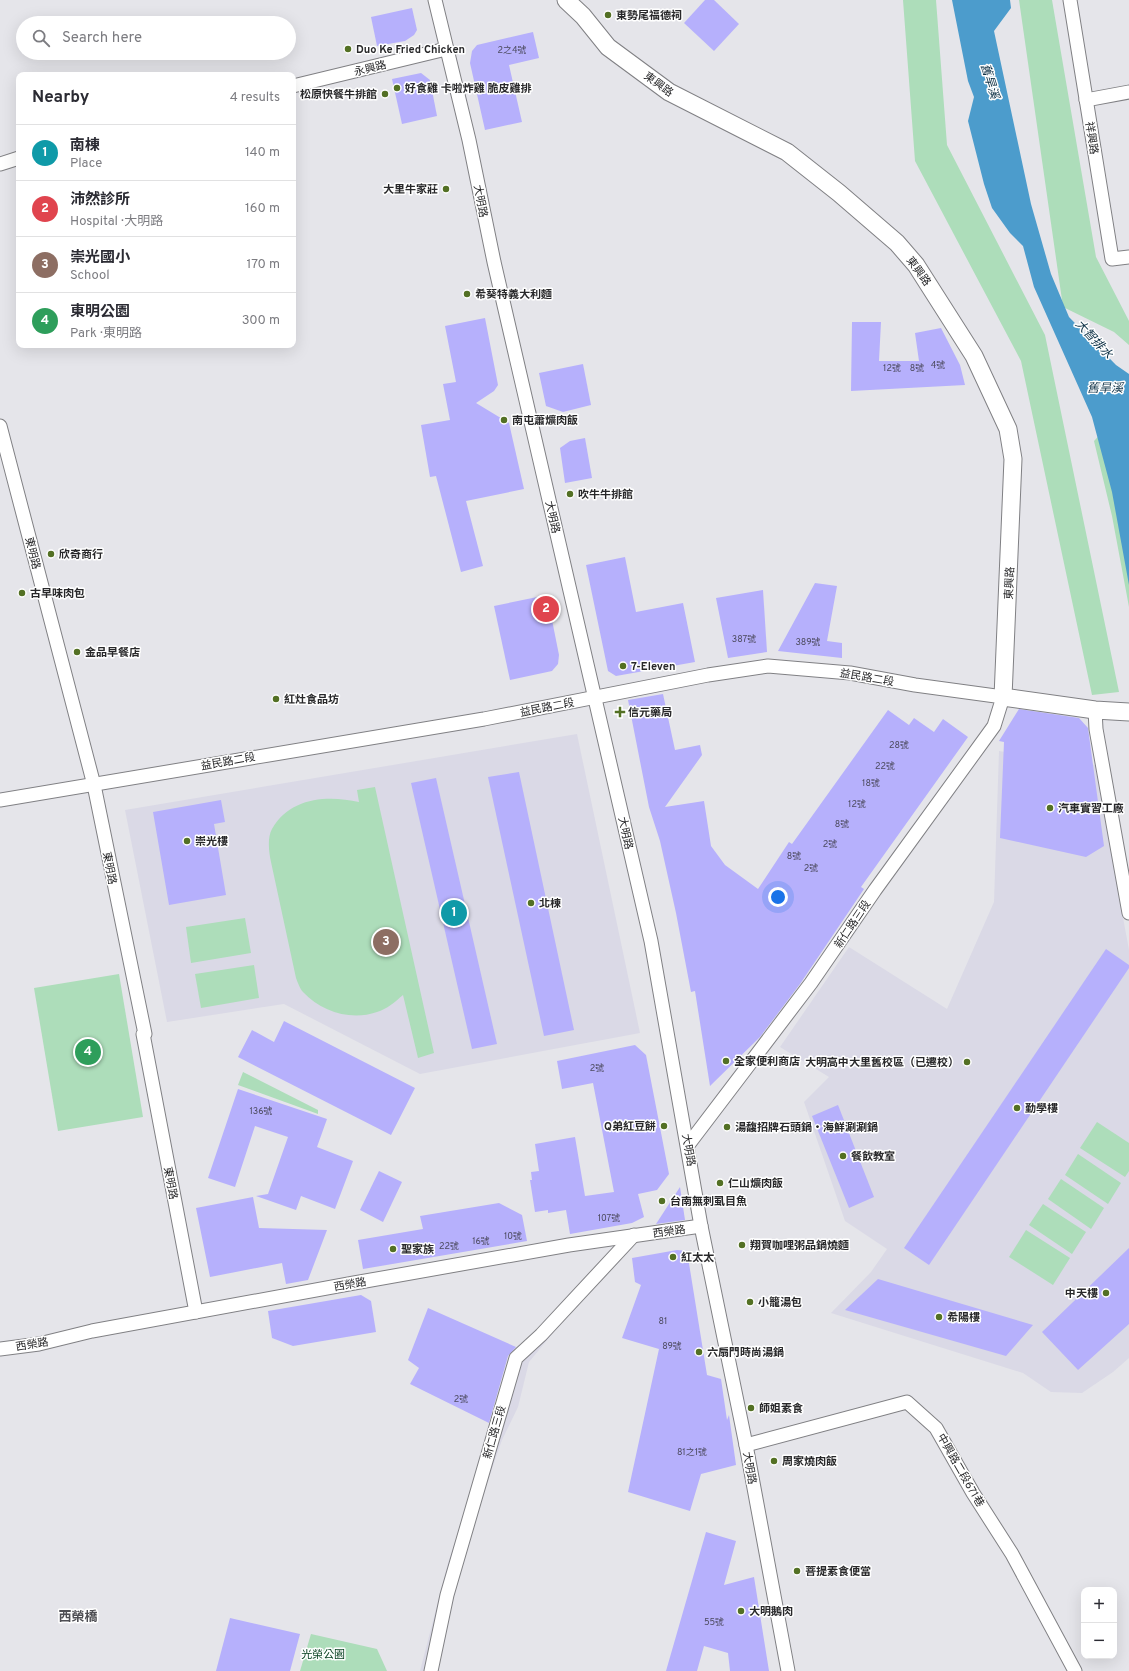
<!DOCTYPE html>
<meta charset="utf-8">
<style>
:root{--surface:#fff;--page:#f7f7f7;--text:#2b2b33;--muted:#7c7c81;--line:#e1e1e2;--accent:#111827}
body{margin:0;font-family:Overpass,"Noto Sans TC",sans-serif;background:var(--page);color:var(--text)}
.controls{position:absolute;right:12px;bottom:12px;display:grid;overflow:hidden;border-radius:8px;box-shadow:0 4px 16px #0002}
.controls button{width:36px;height:36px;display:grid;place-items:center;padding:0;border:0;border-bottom:1px solid var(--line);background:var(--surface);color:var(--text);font:20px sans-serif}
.you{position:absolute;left:778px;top:897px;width:14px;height:14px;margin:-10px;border:3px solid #fff;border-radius:50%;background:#1a73e8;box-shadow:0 0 0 6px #1a73e833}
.badge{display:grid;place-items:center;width:26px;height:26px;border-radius:50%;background:var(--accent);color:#fff;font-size:13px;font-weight:700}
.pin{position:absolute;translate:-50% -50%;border:2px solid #fff;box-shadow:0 1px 4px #0006}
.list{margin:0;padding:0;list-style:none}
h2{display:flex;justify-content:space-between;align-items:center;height:52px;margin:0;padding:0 16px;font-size:17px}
h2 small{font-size:13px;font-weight:400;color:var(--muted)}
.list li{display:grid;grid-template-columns:26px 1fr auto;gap:12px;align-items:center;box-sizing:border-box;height:56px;padding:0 16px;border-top:1px solid var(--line)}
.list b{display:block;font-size:15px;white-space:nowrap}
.list p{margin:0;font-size:13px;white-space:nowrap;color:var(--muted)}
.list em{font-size:13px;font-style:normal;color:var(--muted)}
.icon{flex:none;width:22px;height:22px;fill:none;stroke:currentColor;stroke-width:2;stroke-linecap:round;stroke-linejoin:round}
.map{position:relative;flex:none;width:1129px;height:1671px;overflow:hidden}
.search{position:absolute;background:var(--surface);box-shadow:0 4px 16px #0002;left:16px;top:16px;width:280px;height:44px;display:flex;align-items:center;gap:10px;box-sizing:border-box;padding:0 14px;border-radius:22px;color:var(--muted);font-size:15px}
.panel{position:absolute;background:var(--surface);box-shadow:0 4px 16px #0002;left:16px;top:72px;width:280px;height:276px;border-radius:8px}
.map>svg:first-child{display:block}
.built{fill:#dad9e6}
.green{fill:#adddba}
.water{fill:#4c9ccc}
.building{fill:#b6b0fc}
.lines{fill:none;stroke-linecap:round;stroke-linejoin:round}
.minor-casing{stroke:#808084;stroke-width:15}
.tertiary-casing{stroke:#808084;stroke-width:19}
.minor{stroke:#fff;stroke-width:13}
.tertiary{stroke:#fff;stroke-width:17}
.poi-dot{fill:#537024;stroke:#fff;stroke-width:1.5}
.labels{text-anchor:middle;stroke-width:3;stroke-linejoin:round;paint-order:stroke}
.number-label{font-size:9px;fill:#4c4a5e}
.poi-label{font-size:11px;font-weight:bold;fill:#28282a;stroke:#fff;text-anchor:start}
.street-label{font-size:11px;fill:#28282a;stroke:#fff}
.park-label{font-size:11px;fill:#003b1a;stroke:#fff}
.water-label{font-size:12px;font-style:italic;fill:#0e3146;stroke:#fff}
.quarter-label{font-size:13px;font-weight:bold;fill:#4f4f54;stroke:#fff}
</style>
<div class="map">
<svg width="1129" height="1671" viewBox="0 0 1129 1671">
<rect width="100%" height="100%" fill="#e5e5ea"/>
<g class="built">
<polygon points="577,734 640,1033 420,1074 284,1004 167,1022 125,810"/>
<polygon points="999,751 1095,765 1129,950 1129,1358 1113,1372 1082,1393 1051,1392 1023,1373 831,1313 871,1272 887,1249 845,1221 804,1102 829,1077 780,1047 849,947 947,1009 994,902"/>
<polygon points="590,1288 529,1362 518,1407 502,1440 470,1533 433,1671 420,1671 448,1563 504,1398 523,1349"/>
</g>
<g class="green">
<polygon points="903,0 936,0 947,145 1045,335 1119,692 1092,695 1021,361 915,161"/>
<polygon points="1019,0 1052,0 1096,257 1129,321 1129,345 1114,332 1063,307"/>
<polygon points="1129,404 1129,607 1112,516 1094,441"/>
<path d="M375 787 434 1053 418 1058 403 995C395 1002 387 1009 377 1012 351 1021 322 1012 303 992 300 989 298 983 296 978L271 862C269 853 267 838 272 829 290 797 328 795 359 802L357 790Z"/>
<polygon points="245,918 251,953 191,963 186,927"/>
<polygon points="254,965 259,998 201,1008 195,974"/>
<polygon points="119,974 143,1117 58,1131 34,988"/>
<polygon points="243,1072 318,1110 318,1114 238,1085"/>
<polygon points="1097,1122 1129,1143 1129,1171 1125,1177 1080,1148"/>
<polygon points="1078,1154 1121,1183 1108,1204 1065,1175"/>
<polygon points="1061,1179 1104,1208 1091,1229 1048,1199"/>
<polygon points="1043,1204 1086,1232 1072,1254 1029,1225"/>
<polygon points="1026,1230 1070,1258 1053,1285 1009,1257"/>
<polygon points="311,1634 377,1649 387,1671 300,1671"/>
</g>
<polygon class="water" points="952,0 1010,0 1011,8 994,31 1031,204 1051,274 1069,317 1116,365 1129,374 1129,585 1112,492 1092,417 1034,287 1023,246 1010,233 992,208 984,184 968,121 974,97 968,81"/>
<g class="building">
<polygon points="705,0 714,0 739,24 714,51 684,23"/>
<polygon points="412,8 417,30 414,35 405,41 377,46 371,17"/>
<polygon points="533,32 539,58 509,65 522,122 485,130 470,63 472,51 477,45"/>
<polygon points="421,73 430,80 437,116 402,124 392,79"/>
<polygon points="485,318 498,385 494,391 476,403 509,423 524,489 466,501 483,566 461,572 436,476 430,477 421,425 450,420 443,384 456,382 445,326"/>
<polygon points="852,322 881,322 879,361 919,361 915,333 941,328 960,365 965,385 851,391"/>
<polygon points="583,364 591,405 563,412 546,406 539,373"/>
<polygon points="585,438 592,478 565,483 560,448 570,441"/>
<polygon points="625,557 636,612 683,603 695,662 616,676 608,671 586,565"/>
<polygon points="815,583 837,586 827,641 842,643 842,658 778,651"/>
<polygon points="763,590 767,652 728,658 716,598"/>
<polygon points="547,595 559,655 558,664 552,671 510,680 494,606"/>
<polygon points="663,694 675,750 700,745 702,755 665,807 704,801 711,846 725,865 758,889 789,842 792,844 888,710 909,725 914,718 934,732 943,719 968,737 861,887 864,889 800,984 760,1037 710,1086 695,991 691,992 676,913 660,841 649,807 628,700"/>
<polygon points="1019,709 1079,718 1088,728 1104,846 1086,857 1000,838 1004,742 999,741"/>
<polygon points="519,772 574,1030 544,1036 488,777"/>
<polygon points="436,778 497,1044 472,1049 411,783"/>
<polygon points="221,800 225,822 214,824 226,895 169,905 153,812"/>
<polygon points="1106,949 1129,965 1129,968 929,1265 904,1248"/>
<polygon points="284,1021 415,1088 391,1135 238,1057 252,1030 274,1042"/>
<polygon points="635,1045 646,1055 669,1174 657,1190 638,1194 644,1217 632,1223 570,1234 566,1210 548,1213 548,1210 535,1212 530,1180 532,1180 531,1172 539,1171 535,1144 575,1137 585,1196 614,1192 593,1083 562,1089 557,1061"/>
<polygon points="238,1089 327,1119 317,1147 353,1161 335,1209 301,1196 296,1210 256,1196 268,1194 288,1137 255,1126 235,1187 208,1178"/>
<polygon points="838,1105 874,1197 849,1208 812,1116"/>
<polygon points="379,1171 402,1182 383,1222 360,1210"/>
<polygon points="680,1187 685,1220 656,1224"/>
<polygon points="253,1197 259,1228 327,1230 308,1280 286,1284 282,1263 210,1277 196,1208"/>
<polygon points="499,1203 522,1215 527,1241 363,1269 358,1240 423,1229 420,1216"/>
<polygon points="1129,1248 1129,1324 1078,1370 1042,1332"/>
<polygon points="677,1250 687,1251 707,1375 721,1379 727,1420 729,1415 736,1465 701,1474 690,1511 628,1492 659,1349 622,1338 641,1285 635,1282 632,1258"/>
<polygon points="878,1279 1033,1325 1006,1356 845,1310"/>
<polygon points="361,1295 371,1301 376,1332 293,1346 272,1338 268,1311"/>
<polygon points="428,1308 516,1347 508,1356 489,1423 410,1384 419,1368 408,1360"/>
<polygon points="706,1532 736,1541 724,1585 754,1577 769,1671 730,1671 728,1653 704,1646 697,1671 666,1671"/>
<polygon points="230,1618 300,1634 290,1671 216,1671"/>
</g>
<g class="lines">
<g class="minor-casing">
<g id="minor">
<polyline points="435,0 469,140 494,262 651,941 701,1226 746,1445 788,1671"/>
<polyline points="1070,0 1112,259 1129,257"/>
<polyline points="293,86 446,49"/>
<polyline points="1086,100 1129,92"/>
<polyline points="0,164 19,158"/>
<polyline points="0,426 94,785 145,1034 143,1034 196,1312"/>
<polyline points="1095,710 1096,729 1129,913"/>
<polyline points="0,800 484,719 708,675 768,666 850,673 915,685 1003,697 994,726 875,890 811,983 688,1145"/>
<polyline points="0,1349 39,1344 92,1331 354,1283 569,1245 701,1226"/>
<polyline points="746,1445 907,1402 936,1428 973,1493 1012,1554 1075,1671"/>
<polyline points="431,1671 447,1595 516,1358 541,1335 634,1235"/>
</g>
</g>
<g class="tertiary-casing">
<polyline id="tertiary" points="566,0 583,16 608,47 669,92 787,152 839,193 897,243 916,265 974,356 1008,429 1013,459 1003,697 1095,710 1129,712"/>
</g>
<use href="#minor" class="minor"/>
<use href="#tertiary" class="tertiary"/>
</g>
<g class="poi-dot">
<circle cx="608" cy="15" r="4"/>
<circle cx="348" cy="49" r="4"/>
<circle cx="397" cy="88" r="4"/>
<circle cx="385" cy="94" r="4"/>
<circle cx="446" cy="189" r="4"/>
<circle cx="467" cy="294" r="4"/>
<circle cx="504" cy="420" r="4"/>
<circle cx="570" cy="494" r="4"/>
<circle cx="51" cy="554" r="4"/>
<circle cx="22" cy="593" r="4"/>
<circle cx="77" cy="652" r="4"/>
<circle cx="623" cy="666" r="4"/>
<circle cx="276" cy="699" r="4"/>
<path d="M618 706h4v4h4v4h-4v4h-4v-4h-4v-4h4z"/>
<circle cx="1050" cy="808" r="4"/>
<circle cx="187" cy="841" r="4"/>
<circle cx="531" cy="903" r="4"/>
<circle cx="726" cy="1061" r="4"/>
<circle cx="967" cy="1062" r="4"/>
<circle cx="1017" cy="1108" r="4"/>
<circle cx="664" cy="1126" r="4"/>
<circle cx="727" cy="1127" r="4"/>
<circle cx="843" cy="1156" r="4"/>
<circle cx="720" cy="1183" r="4"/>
<circle cx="662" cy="1201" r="4"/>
<circle cx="742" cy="1245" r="4"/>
<circle cx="393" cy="1249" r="4"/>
<circle cx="673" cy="1257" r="4"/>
<circle cx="1106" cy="1293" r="4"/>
<circle cx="750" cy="1302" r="4"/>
<circle cx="939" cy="1317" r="4"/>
<circle cx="699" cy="1352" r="4"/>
<circle cx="751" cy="1408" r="4"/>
<circle cx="774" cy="1461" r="4"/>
<circle cx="797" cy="1571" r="4"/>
<circle cx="741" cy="1611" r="4"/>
</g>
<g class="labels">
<g class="number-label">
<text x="512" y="53">2之4號</text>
<text x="938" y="368">4號</text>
<text x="892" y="371">12號</text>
<text x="917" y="371">8號</text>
<text x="744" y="642">387號</text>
<text x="808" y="645">389號</text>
<text x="899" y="748">28號</text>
<text x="885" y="769">22號</text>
<text x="871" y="786">18號</text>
<text x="857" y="807">12號</text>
<text x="842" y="827">8號</text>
<text x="830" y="847">2號</text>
<text x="794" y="859">8號</text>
<text x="811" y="871">2號</text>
<text x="597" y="1071">2號</text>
<text x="261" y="1114">136號</text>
<text x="609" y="1221">107號</text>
<text x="513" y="1239">10號</text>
<text x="481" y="1244">16號</text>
<text x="449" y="1249">22號</text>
<text x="663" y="1324">81</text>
<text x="672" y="1349">89號</text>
<text x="461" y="1402">2號</text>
<text x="692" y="1455">81之1號</text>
<text x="714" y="1625">55號</text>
</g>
<g class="poi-label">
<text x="616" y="19">東勢尾福德祠</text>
<text x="356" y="53">Duo Ke Fried Chicken</text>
<text x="405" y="92">好食雞 卡啦炸雞 脆皮雞排</text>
<text x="377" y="98" text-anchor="end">松原快餐牛排館</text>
<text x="438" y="193" text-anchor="end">大里牛家莊</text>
<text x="475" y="298">希葵特義大利麵</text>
<text x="512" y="424">南屯蕭爌肉飯</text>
<text x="578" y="498">吹牛牛排館</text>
<text x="59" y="558">欣奇商行</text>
<text x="30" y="597">古早味肉包</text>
<text x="85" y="656">金品早餐店</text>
<text x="631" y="670">7-Eleven</text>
<text x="284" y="703">紅灶食品坊</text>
<text x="628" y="716">信元藥局</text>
<text x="1058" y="812">汽車實習工廠</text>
<text x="195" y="845">崇光樓</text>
<text x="539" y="907">北棟</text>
<text x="734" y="1065">全家便利商店</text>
<text x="959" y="1066" text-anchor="end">大明高中大里舊校區（已遷校）</text>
<text x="1025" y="1112">勤學樓</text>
<text x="656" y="1130" text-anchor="end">Q弟紅豆餅</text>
<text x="735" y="1131">湯馥招牌石頭鍋‧海鮮涮涮鍋</text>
<text x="851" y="1160">餐飲教室</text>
<text x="728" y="1187">仁山爌肉飯</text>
<text x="670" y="1205">台南無刺虱目魚</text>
<text x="750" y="1249">翔賀咖哩粥品鍋燒麵</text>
<text x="401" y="1253">聖家族</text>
<text x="681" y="1261">紅太太</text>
<text x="1098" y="1297" text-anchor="end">中天樓</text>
<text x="758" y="1306">小籠湯包</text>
<text x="947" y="1321">希陽樓</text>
<text x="707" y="1356">六扇門時尚湯鍋</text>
<text x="759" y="1412">師姐素食</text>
<text x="782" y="1465">周家燒肉飯</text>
<text x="805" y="1575">菩提素食便當</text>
<text x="749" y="1615">大明鵝肉</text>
</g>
<g class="street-label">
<text transform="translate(370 68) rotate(-14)" y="4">永興路</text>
<text transform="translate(659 84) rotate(36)" y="4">東興路</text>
<text transform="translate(1092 138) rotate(81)" y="4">祥興路</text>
<text transform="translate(481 201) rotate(79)" y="4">大明路</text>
<text transform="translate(919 271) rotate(54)" y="4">東興路</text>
<text transform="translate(553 517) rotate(77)" y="4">大明路</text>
<text transform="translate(33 553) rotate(76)" y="4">東明路</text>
<text transform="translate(1009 583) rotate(-87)" y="4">東興路</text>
<text transform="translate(867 677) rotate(10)" y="4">益民路二段</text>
<text transform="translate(547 707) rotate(-11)" y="4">益民路二段</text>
<text transform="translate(228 761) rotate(-10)" y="4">益民路二段</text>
<text transform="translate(626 833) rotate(77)" y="4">大明路</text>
<text transform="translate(110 868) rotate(79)" y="4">東明路</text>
<text transform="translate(852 924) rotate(-56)" y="4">新仁路三段</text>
<text transform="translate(689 1150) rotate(80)" y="4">大明路</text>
<text transform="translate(171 1183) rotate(79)" y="4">東明路</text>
<text transform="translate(669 1231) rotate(-8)" y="4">西榮路</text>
<text transform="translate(350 1284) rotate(-10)" y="4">西榮路</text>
<text transform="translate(32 1344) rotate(-9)" y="4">西榮路</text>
<text transform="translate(494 1432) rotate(-74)" y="4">新仁路三段</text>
<text transform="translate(750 1468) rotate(80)" y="4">大明路</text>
<text transform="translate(961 1470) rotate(60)" y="4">中興路二段671巷</text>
</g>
<g class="park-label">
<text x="323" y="1658">光榮公園</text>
</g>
<g class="water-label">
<text transform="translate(990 81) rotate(73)" y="4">舊旱溪</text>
<text transform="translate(1094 339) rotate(47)" y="4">大智排水</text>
<text x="1105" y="392">舊旱溪</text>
</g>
<g class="quarter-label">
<text x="78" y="1621">西榮橋</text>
</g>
</g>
</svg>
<div class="controls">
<button>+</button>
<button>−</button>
</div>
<div class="you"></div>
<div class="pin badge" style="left:454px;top:913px;background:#0f9aa8">1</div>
<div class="pin badge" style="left:546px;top:609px;background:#e0444e">2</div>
<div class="pin badge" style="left:386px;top:942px;background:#8d6e63">3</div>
<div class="pin badge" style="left:88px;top:1052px;background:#2e9e5b">4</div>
<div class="search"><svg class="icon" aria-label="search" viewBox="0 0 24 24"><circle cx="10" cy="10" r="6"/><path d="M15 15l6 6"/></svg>Search here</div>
<section class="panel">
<h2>Nearby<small>4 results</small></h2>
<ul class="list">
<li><span class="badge" style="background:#0f9aa8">1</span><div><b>南棟</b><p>Place</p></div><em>140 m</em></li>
<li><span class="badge" style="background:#e0444e">2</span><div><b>沛然診所</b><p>Hospital · 大明路</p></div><em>160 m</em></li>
<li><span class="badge" style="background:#8d6e63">3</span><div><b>崇光國小</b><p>School</p></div><em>170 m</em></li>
<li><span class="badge" style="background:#2e9e5b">4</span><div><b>東明公園</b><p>Park · 東明路</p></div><em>300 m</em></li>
</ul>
</section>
</div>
